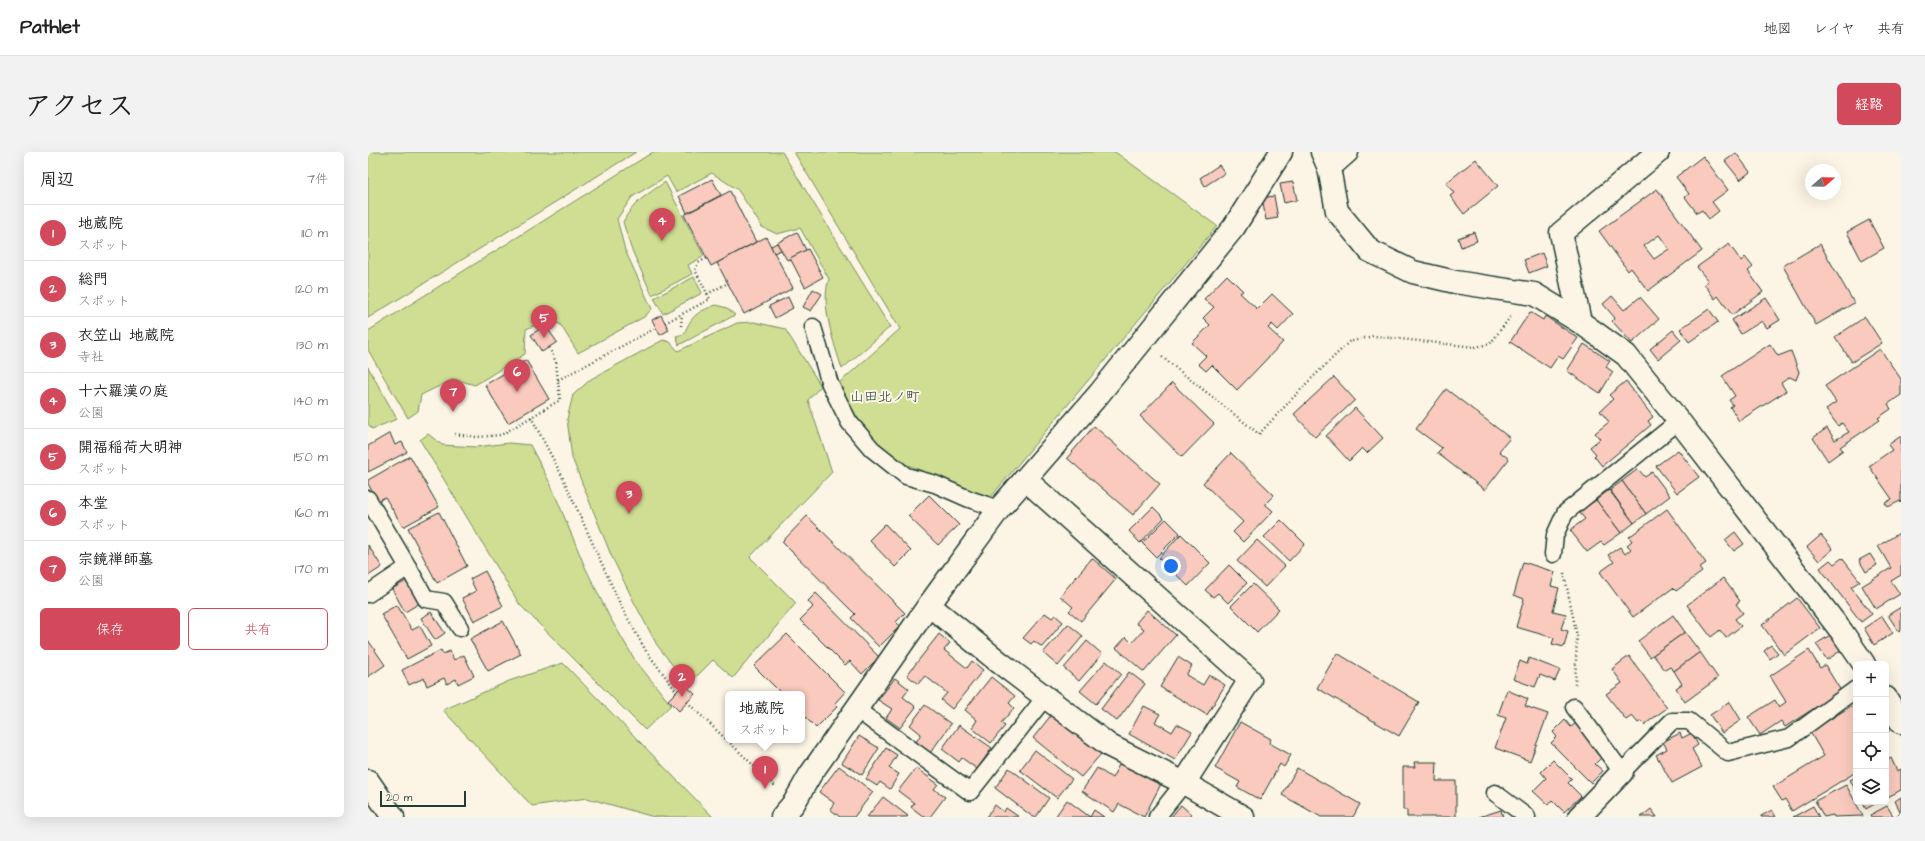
<!DOCTYPE html>
<html lang="ja">
<meta charset="utf-8">
<style>
:root{--surface:#fff;--page:#f2f2f2;--text:#222;--muted:#767676;--line:#e0e0e0;--accent:#d1495b}
body{margin:0;font-family:"Architects Daughter","Klee One",sans-serif;background:var(--page);color:var(--text)}
.controls{position:absolute;right:12px;bottom:12px;display:grid;overflow:hidden;border-radius:6px;box-shadow:0 4px 16px #0002}
.controls button{width:36px;height:36px;display:grid;place-items:center;padding:0;border:0;border-bottom:1px solid var(--line);background:var(--surface);color:var(--text);font:20px sans-serif}
.compass{position:absolute;left:1437px;top:12px;width:36px;height:36px;border-radius:50%;background:var(--surface);box-shadow:0 4px 16px #0002;rotate:70deg}
.scale{position:absolute;left:12px;bottom:10px;width:86px;box-sizing:border-box;padding-left:4px;border:2px solid #1f3d34;border-top:0;font-size:11px;line-height:14px;white-space:nowrap;color:#1f3d34;-webkit-text-stroke:3px #fcf5e5;paint-order:stroke}
.you{position:absolute;left:803px;top:414px;width:14px;height:14px;margin:-10px;border:3px solid #fff;border-radius:50%;background:#1a73e8;box-shadow:0 0 0 6px #1a73e833}
.badge{display:grid;place-items:center;width:26px;height:26px;border-radius:50%;background:var(--accent);color:#fff;font-size:13px;font-weight:700}
.pin{position:absolute;translate:-50% -33px;filter:drop-shadow(0 1px 2px #0008)}
.pin::after{content:'';position:absolute;top:21px;width:14px;height:12px;background:inherit;clip-path:polygon(0 0,100% 0,50% 100%)}
.popup{position:absolute;left:357px;top:539px;width:80px;height:52px;box-sizing:border-box;display:grid;place-content:center;border-radius:6px;background:var(--surface);filter:drop-shadow(0 1px 3px #0005);font-size:13px;white-space:nowrap;color:var(--muted)}
.popup b{font-size:15px;color:var(--text)}
.popup::after{content:'';position:absolute;left:50%;top:100%;margin-left:-8px;border:8px solid transparent;border-top-color:var(--surface)}
.list{margin:0;padding:0;list-style:none}
h2{display:flex;justify-content:space-between;align-items:center;height:52px;margin:0;padding:0 16px;font-size:17px}
h2 small{font-size:13px;font-weight:400;color:var(--muted)}
.list li{display:grid;grid-template-columns:26px 1fr auto;gap:12px;align-items:center;box-sizing:border-box;height:56px;padding:0 16px;border-top:1px solid var(--line)}
.list b{display:block;font-size:15px;white-space:nowrap}
.list p{margin:0;font-size:13px;white-space:nowrap;color:var(--muted)}
.list em{font-size:13px;font-style:normal;color:var(--muted)}
.actions{display:flex;gap:8px;padding:12px 16px}
.actions a{flex:1;padding:9px 0;border:1px solid var(--accent);border-radius:6px;text-align:center;font-size:14px;color:var(--accent)}
.actions .main{background:var(--accent);color:#fff}
.icon{flex:none;width:22px;height:22px;fill:none;stroke:currentColor;stroke-width:2;stroke-linecap:round;stroke-linejoin:round}
.map{position:relative;flex:none;width:1533px;height:665px;overflow:hidden;border-radius:6px}
header{display:flex;align-items:center;gap:24px;box-sizing:border-box;height:56px;padding:0 20px;background:var(--surface);border-bottom:1px solid var(--line)}
header strong{font-size:19px}
nav{display:flex;gap:22px;margin-inline-start:auto;font-size:14px}
.intro{display:flex;align-items:center;justify-content:space-between;box-sizing:border-box;height:96px;padding:0 24px}
h1{margin:0;font-size:28px}
.button{padding:10px 18px;border-radius:6px;background:var(--accent);color:#fff;font-size:14px;font-weight:700}
main{display:flex;gap:24px;padding:0 24px}
aside{flex:1;background:var(--surface);border-radius:6px;box-shadow:0 4px 16px #0002}
.map>svg:first-child{display:block}
.green{fill:#cfde92;stroke:#778e63}
.building{fill:#f9cabd;stroke:#1f3d34;fill-rule:evenodd}
.lines{fill:none;stroke-linecap:round;stroke-linejoin:round}
.service-casing{stroke:#1f3d34;stroke-width:19}
.minor-casing{stroke:#1f3d34;stroke-width:25}
.path{stroke:#1f3d34;stroke-width:2.5;stroke-dasharray:1 3;stroke-linecap:butt}
.service{stroke:#fcf5e5;stroke-width:16}
.minor{stroke:#fcf5e5;stroke-width:22}
.labels{text-anchor:middle;stroke-width:4;stroke-linejoin:round;paint-order:stroke}
.neighbourhood-label{font-size:14px;fill:#1f3d34;stroke:#fcf5e5}
</style>
<header>
<strong>Pathlet</strong>
<nav><a>地図</a><a>レイヤ</a><a>共有</a></nav>
</header>
<div class="intro"><h1>アクセス</h1><a class="button">経路</a></div>
<main>
<aside>
<h2>周辺<small>7件</small></h2>
<ul class="list">
<li><span class="badge">1</span><div><b>地蔵院</b><p>スポット</p></div><em>110 m</em></li>
<li><span class="badge">2</span><div><b>総門</b><p>スポット</p></div><em>120 m</em></li>
<li><span class="badge">3</span><div><b>衣笠山 地蔵院</b><p>寺社</p></div><em>130 m</em></li>
<li><span class="badge">4</span><div><b>十六羅漢の庭</b><p>公園</p></div><em>140 m</em></li>
<li><span class="badge">5</span><div><b>開福稲荷大明神</b><p>スポット</p></div><em>150 m</em></li>
<li><span class="badge">6</span><div><b>本堂</b><p>スポット</p></div><em>160 m</em></li>
<li><span class="badge">7</span><div><b>宗鏡禅師墓</b><p>公園</p></div><em>170 m</em></li>
</ul>
<div class="actions"><a class="main">保存</a><a>共有</a></div>
</aside>
<div class="map">
<svg width="1533" height="665" viewBox="0 0 1533 665">
<rect width="100%" height="100%" fill="#fcf5e5"/>
<filter id="ink" filterUnits="userSpaceOnUse"><feTurbulence type="fractalNoise" baseFrequency=".025" numOctaves="2"/><feDisplacementMap in="SourceGraphic" scale="8" xChannelSelector="R" yChannelSelector="G"/><feConvolveMatrix kernelMatrix="1 2 1 2 8 2 1 2 1" color-interpolation-filters="sRGB"/></filter>
<g filter="url(#ink)">
<g class="green">
<polygon points="0,0 268,0 0,166"/>
<path d="M285 0H414L522 175 474 217C466 191 452 153 461 127L432 76 409 82 394 75 370 38 344 21 308 40 299 24 264 45 249 67 257 98 284 157 276 165 210 201 192 172 177 169 158 177 157 202 107 233 86 227 53 243 50 259 40 266 0 198V179Z"/>
<polygon points="426,0 747,0 849,74 622,346 532,310 512,294 489,265 470,232 532,177"/>
<path d="M297 30 336 104 320 113 324 122 284 143 263 96 255 70C264 51 280 42 297 30Z"/>
<polygon points="326,125 334,141 295,162 286,146"/>
<path d="M348 153 359 156 367 163 311 193 308 184 316 182C324 163 329 160 348 153Z"/>
<polygon points="386,170 417,177 453,234 440,248 464,320 382,405 428,451 365,526 345,508 320,533 289,493 266,450 243,403 204,306 199,267 205,243 223,227 295,188 302,190 310,199 369,171"/>
<polygon points="0,215 29,267 4,277 0,272"/>
<polygon points="60,282 74,293 108,295 141,291 162,293 183,333 217,415 241,464 267,508 303,553 277,578 152,453 52,288"/>
<polygon points="195,511 345,665 286,665 219,646 164,654 75,558 141,529"/>
</g>
<g class="building">
<polygon points="1368,1 1382,20 1372,28 1357,9"/>
<polygon points="1335,4 1360,38 1344,50 1351,59 1341,67 1334,58 1329,61 1317,45 1321,42 1308,25"/>
<polygon points="1108,7 1130,34 1096,62 1082,44 1086,41 1078,31"/>
<polygon points="851,13 857,21 837,34 832,26"/>
<polygon points="344,27 353,43 319,61 311,44"/>
<polygon points="925,30 929,48 916,51 912,32"/>
<path d="M1289 37 1334 99 1280 139 1263 116 1260 119 1231 79ZM1291 83 1301 97 1286 107 1276 94Z"/>
<polygon points="362,39 388,90 343,114 316,63"/>
<polygon points="906,44 910,66 898,68 894,46"/>
<polygon points="1501,68 1516,96 1494,109 1479,80"/>
<polygon points="429,80 438,98 419,108 409,91"/>
<polygon points="1106,80 1109,89 1093,95 1090,86"/>
<polygon points="398,85 425,136 376,162 349,111"/>
<polygon points="409,91 413,98 406,101 403,94"/>
<polygon points="1361,92 1373,109 1377,105 1385,115 1380,119 1395,140 1364,163 1350,144 1347,147 1336,132 1340,129 1329,115"/>
<polygon points="1452,92 1486,151 1448,173 1415,114"/>
<polygon points="440,97 455,125 437,135 422,106"/>
<polygon points="1174,101 1179,114 1161,121 1156,108"/>
<polygon points="859,123 875,139 872,141 889,157 904,142 925,162 910,178 904,172 900,176 915,190 869,238 844,213 838,219 830,212 838,204 824,191 842,173 835,166 846,155 836,147"/>
<polygon points="445,137 454,142 443,159 435,155"/>
<polygon points="1244,144 1256,158 1272,145 1291,167 1264,191 1244,169 1247,166 1235,152"/>
<polygon points="420,145 425,156 407,166 401,154"/>
<polygon points="1398,146 1412,168 1399,176 1394,169 1373,182 1364,168"/>
<polygon points="1341,157 1350,170 1321,190 1312,177"/>
<polygon points="1162,160 1175,168 1177,164 1210,186 1195,207 1190,204 1182,216 1142,190"/>
<polygon points="293,163 301,178 292,183 284,168"/>
<polygon points="1497,165 1514,191 1484,210 1467,185"/>
<polygon points="177,173 189,190 174,200 163,183"/>
<polygon points="1305,178 1313,188 1290,207 1282,197"/>
<polygon points="1216,192 1242,209 1238,215 1245,220 1232,241 1199,219"/>
<polygon points="1402,192 1410,204 1423,199 1431,220 1428,228 1422,225 1413,231 1418,239 1371,269 1362,255 1365,253 1361,248 1367,244 1354,224"/>
<polygon points="1512,197 1533,227 1533,243 1520,252 1523,257 1510,266 1512,268 1472,295 1475,298 1460,309 1445,286 1459,276 1467,288 1481,280 1474,271 1470,274 1458,257 1468,250 1457,234"/>
<polygon points="158,208 181,247 140,271 117,233"/>
<polygon points="966,225 987,248 947,285 926,262"/>
<polygon points="1258,229 1285,265 1280,269 1283,273 1234,314 1226,304 1228,302 1222,295 1232,287 1227,281 1241,270 1232,259 1245,247 1241,243"/>
<polygon points="804,231 846,272 814,305 772,264"/>
<polygon points="1078,237 1142,286 1131,299 1141,307 1117,338 1069,301 1074,296 1048,277"/>
<polygon points="987,256 1015,286 999,301 994,296 981,309 958,284"/>
<polygon points="726,274 792,332 765,363 699,306"/>
<polygon points="22,281 27,293 34,290 39,300 0,320 0,294"/>
<polygon points="1533,284 1533,351 1532,349 1520,355 1517,351 1524,347 1501,314 1524,298 1520,293"/>
<polygon points="1310,298 1331,325 1309,341 1288,314"/>
<polygon points="863,301 906,343 897,352 905,359 875,390 865,380 875,370 835,331"/>
<polygon points="42,304 71,355 35,375 17,345 10,349 0,332 0,328"/>
<polygon points="1270,317 1277,325 1284,320 1302,344 1278,362 1254,329"/>
<polygon points="1254,329 1278,362 1266,371 1242,338"/>
<polygon points="1241,338 1266,371 1253,381 1228,348"/>
<polygon points="561,343 591,373 570,393 540,364"/>
<polygon points="1228,348 1253,381 1236,393 1233,390 1219,400 1202,378 1217,367 1211,360"/>
<polygon points="785,355 796,366 772,391 761,379"/>
<polygon points="1299,357 1338,411 1331,416 1334,420 1308,439 1305,436 1265,465 1232,420 1246,410 1240,403 1252,395 1257,402 1263,397 1259,393 1264,389 1261,385"/>
<polygon points="71,360 99,414 69,431 40,376"/>
<polygon points="439,364 537,461 528,470 532,474 511,495 483,466 487,462 414,390"/>
<polygon points="798,367 812,381 788,405 774,391"/>
<polygon points="913,368 937,392 921,409 896,385"/>
<polygon points="517,372 543,399 527,415 501,388"/>
<polygon points="1367,380 1376,392 1366,399 1357,388"/>
<polygon points="1533,380 1533,423 1523,429 1532,442 1508,457 1494,434 1523,416 1510,394"/>
<polygon points="813,382 842,411 820,434 791,406"/>
<polygon points="1453,383 1465,397 1451,409 1439,395"/>
<polygon points="889,388 917,414 897,435 869,409"/>
<polygon points="0,393 14,415 0,424"/>
<polygon points="1502,402 1509,413 1498,420 1491,408"/>
<polygon points="724,406 748,427 713,469 701,459 705,455 692,444"/>
<polygon points="1474,406 1492,429 1483,435 1504,462 1493,470 1452,416 1462,408 1466,412"/>
<polygon points="1155,410 1187,420 1183,434 1191,436 1185,459 1198,462 1193,477 1200,479 1196,495 1184,492 1186,486 1148,475 1156,447 1146,443"/>
<polygon points="861,413 879,431 860,451 850,441 845,445 837,438"/>
<polygon points="117,419 135,454 106,469 94,446 108,439 102,427"/>
<polygon points="1355,426 1372,449 1368,452 1375,461 1367,467 1373,474 1358,486 1352,478 1343,485 1319,453"/>
<polygon points="38,429 52,451 37,460 24,437"/>
<polygon points="885,432 911,457 889,480 863,454"/>
<polygon points="448,441 511,505 494,522 482,509 477,513 432,468 445,455 440,449"/>
<polygon points="1429,446 1452,476 1416,503 1394,473"/>
<polygon points="29,453 44,478 52,474 63,494 39,507 13,462"/>
<polygon points="1533,455 1533,478 1531,480 1520,463"/>
<polygon points="779,458 808,483 776,520 748,496 758,485 764,491 776,477 768,471"/>
<polygon points="63,460 77,481 67,488 53,466"/>
<polygon points="677,461 684,466 687,463 695,470 674,495 666,489 663,492 655,486"/>
<polygon points="1305,463 1317,480 1282,505 1270,489"/>
<polygon points="1514,464 1525,481 1506,493 1496,476"/>
<polygon points="135,469 153,502 120,519 102,487"/>
<polygon points="700,472 715,484 690,514 675,501"/>
<polygon points="1317,480 1332,500 1306,519 1302,515 1297,518 1285,503"/>
<polygon points="419,482 477,540 467,551 470,554 448,576 434,562 434,542 414,542 386,514"/>
<polygon points="571,482 582,491 576,498 599,516 604,509 615,518 584,557 573,548 579,541 557,524 550,532 539,523"/>
<polygon points="1464,482 1475,497 1459,508 1448,492"/>
<polygon points="0,488 17,513 0,525"/>
<polygon points="719,489 734,502 711,529 696,516"/>
<polygon points="1403,493 1410,501 1402,507 1396,499"/>
<polygon points="73,498 75,502 82,499 86,508 96,503 106,524 90,532 88,527 79,532 76,526 59,534 56,526 41,533 34,518"/>
<polygon points="1441,498 1452,516 1457,513 1473,539 1417,575 1413,569 1392,583 1380,565 1407,548 1411,555 1418,550 1402,524"/>
<polygon points="1332,500 1350,526 1317,550 1308,536 1314,532 1306,519"/>
<polygon points="969,501 1051,550 1031,584 949,536"/>
<polygon points="1261,504 1299,556 1276,573 1273,569 1270,571 1264,564 1258,568 1238,542 1254,531 1244,517"/>
<polygon points="810,505 824,514 818,523 835,533 841,523 857,533 839,563 792,535"/>
<polygon points="1161,506 1192,518 1187,529 1172,523 1167,535 1145,527 1152,509 1159,512"/>
<polygon points="738,509 753,522 728,552 712,539"/>
<polygon points="761,520 777,532 749,569 733,557"/>
<polygon points="623,525 647,544 641,551 646,556 633,571 637,574 623,591 604,576 609,568 597,558"/>
<polygon points="527,526 541,537 535,545 548,555 532,576 518,566 524,557 510,548"/>
<polygon points="316,532 327,542 311,559 300,548"/>
<polygon points="1139,538 1160,547 1157,554 1180,562 1162,609 1127,596 1138,566 1130,563"/>
<polygon points="1362,550 1373,568 1354,581 1342,563"/>
<polygon points="1488,551 1488,620 1424,659 1417,647 1414,649 1405,635 1456,604 1442,580"/>
<polygon points="557,553 583,572 562,601 548,590 553,582 542,573"/>
<polygon points="776,554 792,562 787,570 804,580 809,572 824,580 807,608 761,582"/>
<polygon points="684,562 733,602 713,625 665,586"/>
<polygon points="1518,563 1526,576 1518,581"/>
<polygon points="1197,568 1203,575 1208,571 1230,594 1226,598 1233,606 1227,612 1235,619 1223,631 1183,591 1189,585 1185,580"/>
<polygon points="872,570 903,587 901,591 923,603 916,615 912,612 892,648 869,635 872,630 847,616"/>
<polygon points="591,573 624,596 609,617 594,606 591,610 574,597"/>
<polygon points="1312,581 1314,586 1324,581 1330,593 1324,597 1334,615 1304,631 1288,603 1299,597 1295,590"/>
<polygon points="491,584 511,596 494,623 474,611"/>
<polygon points="518,596 529,603 521,616 531,622 522,637 512,630 509,634 498,627"/>
<polygon points="667,598 704,627 689,646 652,618"/>
<polygon points="1523,606 1529,619 1533,617 1533,638 1518,646 1518,609"/>
<polygon points="1185,608 1204,627 1200,631 1213,644 1196,660 1184,648 1180,653 1165,639 1178,626 1173,620"/>
<polygon points="1046,610 1069,610 1068,629 1088,629 1088,665 1039,665 1039,658 1035,658 1035,615 1047,615"/>
<polygon points="752,611 793,632 776,665 751,652 746,660 714,639 729,616 744,626"/>
<polygon points="471,614 505,640 486,665 472,665 462,657 466,651 451,640"/>
<polygon points="548,616 570,632 566,637 577,645 562,665 556,665 543,655 546,651 530,639"/>
<polygon points="641,616 681,646 668,665 665,665 627,636"/>
<polygon points="929,616 992,652 985,665 953,665 914,643"/>
<polygon points="1488,625 1488,639 1482,628"/>
<polygon points="1478,633 1495,664 1466,665 1465,663 1456,665 1447,649"/>
<polygon points="515,645 540,664 539,665 499,665"/>
<polygon points="1533,645 1533,665 1526,665 1533,661 1527,649"/>
<polygon points="699,648 722,665 726,658 736,665 687,665"/>
<polygon points="1494,650 1510,650 1498,657"/>
<polygon points="627,653 636,660 638,656 651,665 618,665"/>
<polygon points="813,653 824,663 822,665 803,665"/>
<polygon points="1445,654 1451,665 1425,665"/>
<polygon points="1519,654 1526,665 1503,665 1502,663"/>
<polygon points="1283,657 1289,665 1273,665"/>
<polygon points="1133,658 1135,665 1111,665"/>
<polygon points="1404,658 1408,665 1393,665 1393,664"/>
</g>
<g class="lines">
<g class="service-casing">
<g id="service">
<polyline points="445,175 462,232 481,270 504,297 538,324 567,332 601,347 631,357"/>
<polyline points="0,347 40,415 0,442"/>
<polyline points="1185,402 1187,383 1197,361 1311,269"/>
<polyline points="40,415 58,447 76,450 92,476"/>
<polyline points="1206,555 1254,620 1304,569 1321,569 1360,601 1421,586 1488,537"/>
<polyline points="488,557 602,640 678,544"/>
<polyline points="1127,641 1159,665"/>
<polyline points="789,665 816,631"/>
</g>
</g>
<g class="minor-casing">
<g id="minor">
<polyline points="954,0 961,16 969,59 1002,99 1045,120 1087,130 1166,142 1212,170 1258,203 1311,269 1474,480 1496,512"/>
<polyline points="961,16 979,0"/>
<polyline points="1212,170 1193,81 1290,0"/>
<polyline points="657,327 882,528 816,631"/>
<polyline points="561,453 631,510 742,594 816,631 875,665"/>
<polyline points="1518,546 1533,570"/>
<polyline points="0,629 25,665"/>
<polyline points="414,665 426,651 442,623 561,453 631,357 731,242 866,75 913,0"/>
<polyline points="1211,665 1254,620"/>
</g>
</g>
<g class="path">
<polyline points="339,142 360,131"/>
<polyline points="297,171 342,147 327,118 330,111 339,106"/>
<polyline points="313,174 314,162"/>
<polyline points="794,205 891,282 939,231 981,190 1005,184 1107,195 1122,192 1143,164"/>
<polyline points="190,228 288,176"/>
<polyline points="163,265 194,324 254,456 278,499 309,540"/>
<polyline points="87,282 108,285 133,283 192,248 188,210 181,195"/>
<polyline points="1196,421 1209,484 1207,533"/>
<polyline points="319,550 407,634"/>
</g>
<use href="#service" class="service"/>
<use href="#minor" class="minor"/>
</g>
</g>
<g class="labels">
<g class="neighbourhood-label">
<text x="517" y="249">山田北ノ町</text>
</g>
</g>
</svg>
<div class="controls">
<button>+</button>
<button>−</button>
<button><svg class="icon" aria-label="locate" viewBox="0 0 24 24"><circle cx="12" cy="12" r="6"/><path d="M12 2v4M12 18v4M2 12h4M18 12h4"/></svg></button>
<button><svg class="icon" aria-label="layers" viewBox="0 0 24 24"><path d="M12 4l9 5-9 5-9-5zM3 14l9 5 9-5"/></svg></button>
</div>
<svg class="compass" viewBox="-18 -18 36 36"><path d="M0-13l5 13h-10z" fill="#e53935"/><path d="M0 13l5-13h-10z" fill="#767676"/></svg>
<div class="scale">20 m</div>
<div class="you"></div>
<div class="pin badge" style="left:397px;top:637px">1</div>
<div class="popup"><b>地蔵院</b>スポット</div>
<div class="pin badge" style="left:314px;top:545px">2</div>
<div class="pin badge" style="left:261px;top:362px">3</div>
<div class="pin badge" style="left:294px;top:89px">4</div>
<div class="pin badge" style="left:176px;top:186px">5</div>
<div class="pin badge" style="left:149px;top:240px">6</div>
<div class="pin badge" style="left:85px;top:260px">7</div>
</div>
</main>
